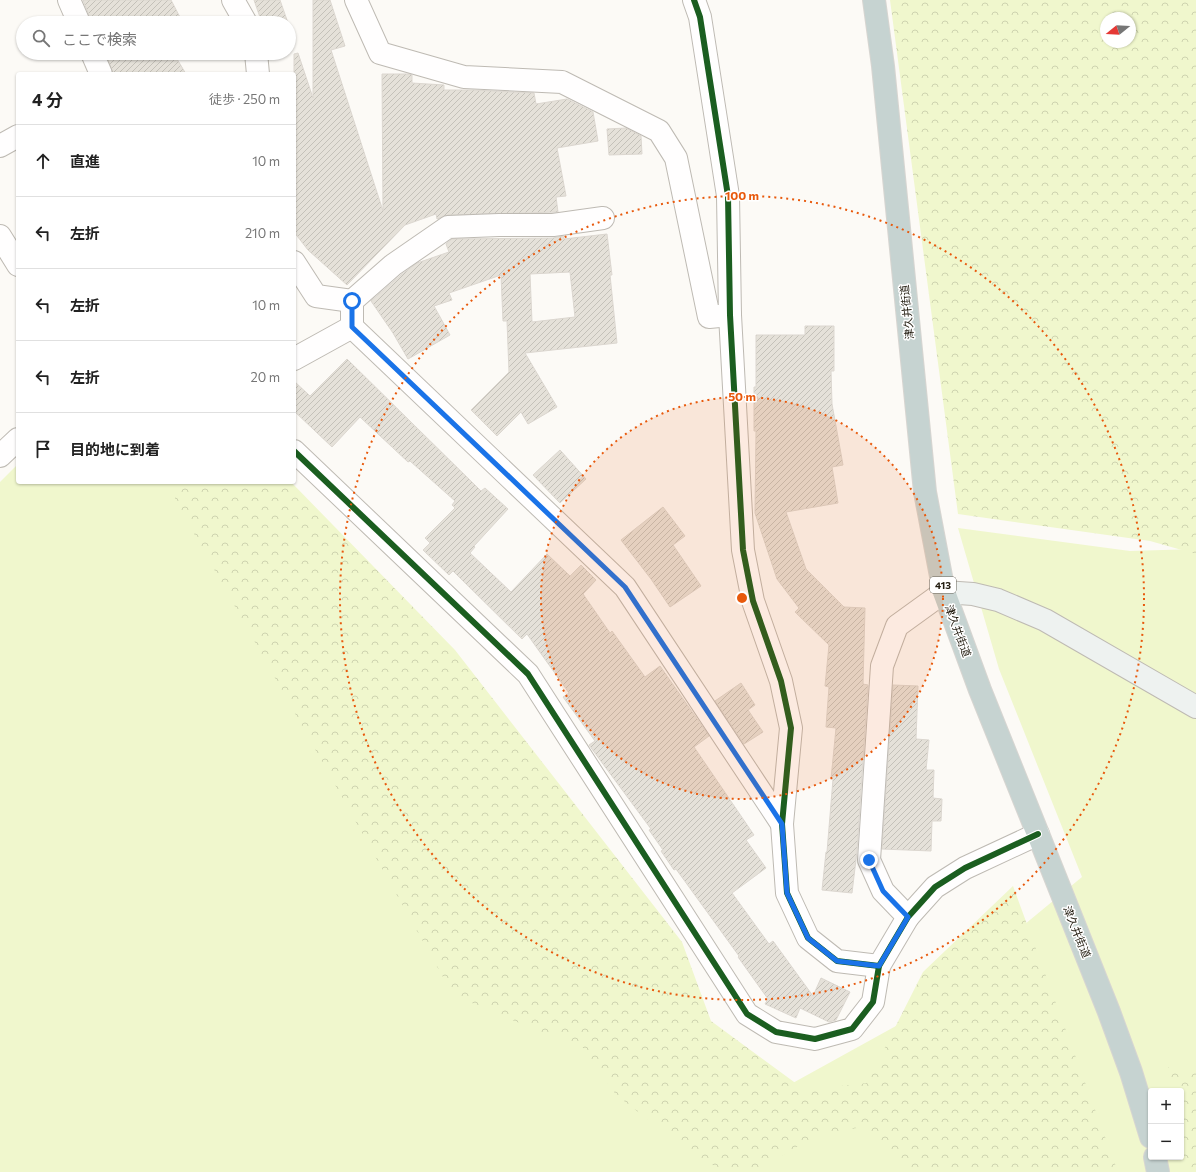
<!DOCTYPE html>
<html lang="ja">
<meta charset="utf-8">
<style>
:root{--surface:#fff;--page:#f2f2f2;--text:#222;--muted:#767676;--line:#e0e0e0}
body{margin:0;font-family:Commissioner,"Noto Sans JP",sans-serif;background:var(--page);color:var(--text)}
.controls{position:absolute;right:12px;bottom:12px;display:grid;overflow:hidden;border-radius:4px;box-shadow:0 1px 3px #0004}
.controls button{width:36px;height:36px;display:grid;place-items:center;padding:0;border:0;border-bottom:1px solid var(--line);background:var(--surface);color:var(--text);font:20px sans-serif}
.compass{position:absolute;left:1100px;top:12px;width:36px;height:36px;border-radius:50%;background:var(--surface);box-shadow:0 1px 3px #0004;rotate:252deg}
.stop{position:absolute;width:12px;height:12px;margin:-9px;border:3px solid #1a73e8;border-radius:50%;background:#fff}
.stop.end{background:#1a73e8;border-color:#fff;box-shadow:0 1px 4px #0008}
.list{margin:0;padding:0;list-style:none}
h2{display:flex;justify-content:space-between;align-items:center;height:52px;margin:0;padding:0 16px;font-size:17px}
h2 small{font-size:13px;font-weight:400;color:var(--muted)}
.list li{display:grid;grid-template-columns:26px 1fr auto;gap:12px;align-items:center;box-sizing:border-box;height:72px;padding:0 16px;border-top:1px solid var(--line)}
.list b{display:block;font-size:15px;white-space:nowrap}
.list em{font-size:13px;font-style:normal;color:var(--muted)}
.icon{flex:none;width:22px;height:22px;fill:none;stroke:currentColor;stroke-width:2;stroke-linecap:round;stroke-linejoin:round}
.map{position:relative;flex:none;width:1196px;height:1172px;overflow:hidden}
.search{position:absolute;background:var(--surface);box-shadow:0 1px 3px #0004;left:16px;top:16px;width:280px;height:44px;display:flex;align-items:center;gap:10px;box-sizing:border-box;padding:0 14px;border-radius:22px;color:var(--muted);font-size:15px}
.panel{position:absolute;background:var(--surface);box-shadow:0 1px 3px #0004;left:16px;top:72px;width:280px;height:412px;border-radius:4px}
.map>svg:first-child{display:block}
.grass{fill:#f0f7cd;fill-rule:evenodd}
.forest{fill:url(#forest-crowns);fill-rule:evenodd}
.building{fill:url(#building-hatch);stroke:#dcd7d0;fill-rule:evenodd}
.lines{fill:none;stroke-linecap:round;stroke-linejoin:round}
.street-casing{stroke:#bebab3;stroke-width:24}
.secondary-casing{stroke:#bebab3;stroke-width:24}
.highway-casing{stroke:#d7d5d1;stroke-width:24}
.street{stroke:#fffefe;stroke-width:22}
.secondary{stroke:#eef2f0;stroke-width:22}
.highway{stroke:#c6d3d1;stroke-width:22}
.cycleway-casing{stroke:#fff;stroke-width:8}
.cycleway{stroke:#1b5e20;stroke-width:6}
.route{stroke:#1a73e8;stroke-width:5}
.ring{fill:none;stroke:#e8590c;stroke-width:2;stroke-dasharray:2 4}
.labels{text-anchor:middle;stroke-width:3;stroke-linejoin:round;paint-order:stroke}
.shield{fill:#fff;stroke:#666259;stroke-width:1}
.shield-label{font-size:10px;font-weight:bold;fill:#241e12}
.street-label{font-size:11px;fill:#241e12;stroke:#fff}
.centre{fill:#e8590c;stroke:#fff;stroke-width:2}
.ring-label{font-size:12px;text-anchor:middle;font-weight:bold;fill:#e8590c;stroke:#fff;stroke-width:3;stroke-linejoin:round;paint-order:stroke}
</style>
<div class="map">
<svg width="1196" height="1172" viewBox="0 0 1196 1172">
<defs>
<pattern id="forest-crowns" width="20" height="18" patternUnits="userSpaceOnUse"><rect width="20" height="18" fill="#f0f7cd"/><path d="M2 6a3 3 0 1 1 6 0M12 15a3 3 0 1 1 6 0" fill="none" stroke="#ced3af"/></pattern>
<pattern id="building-hatch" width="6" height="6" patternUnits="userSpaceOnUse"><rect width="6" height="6" fill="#e5e1d9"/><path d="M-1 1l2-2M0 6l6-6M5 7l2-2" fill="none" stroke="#c4c1b9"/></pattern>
</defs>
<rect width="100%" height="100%" fill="#fcfaf6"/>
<path class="grass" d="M18 464V482H204L753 1105 914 1016 1082 877 999 669 958 528 1130 551 1196 549V1172H0V482ZM1151 1091H1181V1157H1151Z"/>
<g class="forest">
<path d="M890 0H1196V554L1150 541 958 514ZM1106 18H1130V42H1106Z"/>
<polygon points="175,482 291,482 455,650 682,942 711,1021 805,1090 867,1083 923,972 1013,886 1118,1172 909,1172 902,1169 865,1126 810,1139 754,1172 724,1172 688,1150 616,1095 581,1045 536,1030 453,995 175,500"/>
<polygon points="1168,1067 1196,1069 1196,1172 1186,1172 1181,1141 1181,1091 1172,1091"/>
</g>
<g class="building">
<polygon points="83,0 171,0 183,23 91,23 90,18"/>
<polygon points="254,0 280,0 288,23 262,23"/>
<polygon points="313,0 330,0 345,46 331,50 383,211 382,74 409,74 412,75 412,83 444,85 444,90 473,90 534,93 536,104 567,99 593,112 598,141 557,148 566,196 556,197 558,212 448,215 437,219 436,214 405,225 347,285 308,250 294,232 294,54 298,53 313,98"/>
<polygon points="106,53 190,53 177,59 186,74 113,74"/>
<polygon points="626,128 641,136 642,154 609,155 607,129"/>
<path d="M607 234 612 275H610L617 343 525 353 557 407 528 424 521 412 497 436 471 410 509 372 507 321H503L501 275 449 293 452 300 434 306 450 335 408 359 393 333 371 301 401 275 417 263 449 252 446 244 452 239 553 238 563 236 564 239ZM570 272 575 317 532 322 530 274Z"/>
<polygon points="805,326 834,326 834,371 831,371 832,404 843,465 832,467 838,503 786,512 806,569 844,607 865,608 863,684 868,685 857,851 852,893 822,890 826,852 827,852 833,779 831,779 836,728 826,727 829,687 825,686 829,645 795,612 799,608 777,579 755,513 756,431 754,431 754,387 756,387 756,335 805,335"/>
<polygon points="347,359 481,491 485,488 508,509 474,546 475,547 470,553 511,592 547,554 570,576 581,565 596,580 583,594 610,633 612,631 645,677 660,666 709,736 694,747 754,835 746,840 766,868 732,893 769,944 773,941 813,996 821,978 850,992 836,1020 829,1022 800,1008 796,1018 765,1004 768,999 738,957 739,956 676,869 674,870 661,851 663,850 649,830 651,829 589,745 595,741 563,697 569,693 527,634 522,639 453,571 449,575 423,550 430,543 425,538 455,508 452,505 455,501 410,461 408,462 360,417 332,447 294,411 294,381 310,396"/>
<polygon points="560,450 586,479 560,503 533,475"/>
<polygon points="663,507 685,536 673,545 701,586 670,607 651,579 621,540"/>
<polygon points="741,683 755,705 748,710 763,732 744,744 715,701"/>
<polygon points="893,685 918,686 916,739 929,740 926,770 934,770 933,798 942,799 941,821 932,821 931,851 882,849"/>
</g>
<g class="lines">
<g class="street-casing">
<g id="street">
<polyline points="69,0 79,23"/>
<polyline points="233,0 246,23"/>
<polyline points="356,0 380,53 464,77 562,82 659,131 676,158 709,317 730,315"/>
<polyline points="694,0 700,17 728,196 730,315 743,550 753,601 781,681 791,728 782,824 787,893 808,938 837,961 879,966"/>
<polyline points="92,53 101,74"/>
<polyline points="256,53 258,74"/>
<polyline points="0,146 18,136"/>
<polyline points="0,236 18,265"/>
<polyline points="294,262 316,296 352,301"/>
<polyline points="352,327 625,587 782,824"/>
<polyline points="294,359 352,327 352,301 393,265 448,227 499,225 553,225 603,218"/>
<polyline points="294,451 528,674 747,1014 776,1032 815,1039 852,1029 873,1002 879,966 908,917 935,887 965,868 1038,834"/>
<polyline points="0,456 18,439"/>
<polyline points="908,917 883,891 869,860 882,666 897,626 944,592"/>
</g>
</g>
<g class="secondary-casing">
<polyline id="secondary" points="944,592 973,594 998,600 1045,620 1196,707"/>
</g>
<g class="highway-casing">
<g id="highway">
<polyline points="874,0 883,66 925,492 944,592 980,690 1038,834 1109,1012 1131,1072 1151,1137"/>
<polyline points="1155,1157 1158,1172"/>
</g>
</g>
<use href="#street" class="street"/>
<use href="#secondary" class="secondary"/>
<use href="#highway" class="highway"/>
<g class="cycleway-casing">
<g id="cycleway">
<polyline points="694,0 700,17 728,196 730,315 743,550 753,601 781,681 791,728 782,824 787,893 808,938 837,961 879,966"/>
<polyline points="294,451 528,674 747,1014 776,1032 815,1039 852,1029 873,1002 879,966 908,917 935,887 965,868 1038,834"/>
</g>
</g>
<use href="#cycleway" class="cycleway"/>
</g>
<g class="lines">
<polyline class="route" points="352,301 352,327 625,587 782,824 787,893 808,938 837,961 879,966 908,917 883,891 869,860"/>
</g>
<circle cx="742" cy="598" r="201" fill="#e8590c" fill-opacity=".12"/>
<g class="ring">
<circle cx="742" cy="598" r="201"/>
<circle cx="742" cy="598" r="402"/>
</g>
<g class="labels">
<rect class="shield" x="930" y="577" width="26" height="16" rx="3"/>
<g class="shield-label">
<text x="943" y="589">413</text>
</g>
<g class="street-label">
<text transform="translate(907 312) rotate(-96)" y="4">津久井街道</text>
<text transform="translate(958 631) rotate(70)" y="4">津久井街道</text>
<text transform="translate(1077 932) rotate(68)" y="4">津久井街道</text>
</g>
</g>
<circle cx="742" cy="598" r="6" class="centre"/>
<g class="ring-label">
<text x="742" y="200">100 m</text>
<text x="742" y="401">50 m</text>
</g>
</svg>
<div class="controls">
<button>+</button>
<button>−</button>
</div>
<svg class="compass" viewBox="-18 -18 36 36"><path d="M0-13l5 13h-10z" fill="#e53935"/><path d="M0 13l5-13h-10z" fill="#767676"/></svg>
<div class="stop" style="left:352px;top:301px"></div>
<div class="stop end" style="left:869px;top:860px"></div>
<div class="search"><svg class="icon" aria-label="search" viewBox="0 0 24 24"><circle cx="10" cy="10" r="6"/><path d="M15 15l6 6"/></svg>ここで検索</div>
<section class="panel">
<h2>4 分<small>徒歩 · 250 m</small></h2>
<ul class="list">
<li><svg class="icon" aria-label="ahead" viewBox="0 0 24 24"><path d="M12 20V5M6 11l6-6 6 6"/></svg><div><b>直進</b></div><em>10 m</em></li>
<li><svg class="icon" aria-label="left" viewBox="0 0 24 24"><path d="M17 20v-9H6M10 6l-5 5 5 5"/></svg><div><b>左折</b></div><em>210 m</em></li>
<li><svg class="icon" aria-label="left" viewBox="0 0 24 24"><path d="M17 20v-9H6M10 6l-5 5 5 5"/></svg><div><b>左折</b></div><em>10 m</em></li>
<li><svg class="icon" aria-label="left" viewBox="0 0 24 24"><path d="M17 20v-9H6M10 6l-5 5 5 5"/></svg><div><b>左折</b></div><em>20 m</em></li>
<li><svg class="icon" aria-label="arrive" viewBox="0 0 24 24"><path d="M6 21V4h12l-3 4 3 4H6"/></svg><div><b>目的地に到着</b></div></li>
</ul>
</section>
</div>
